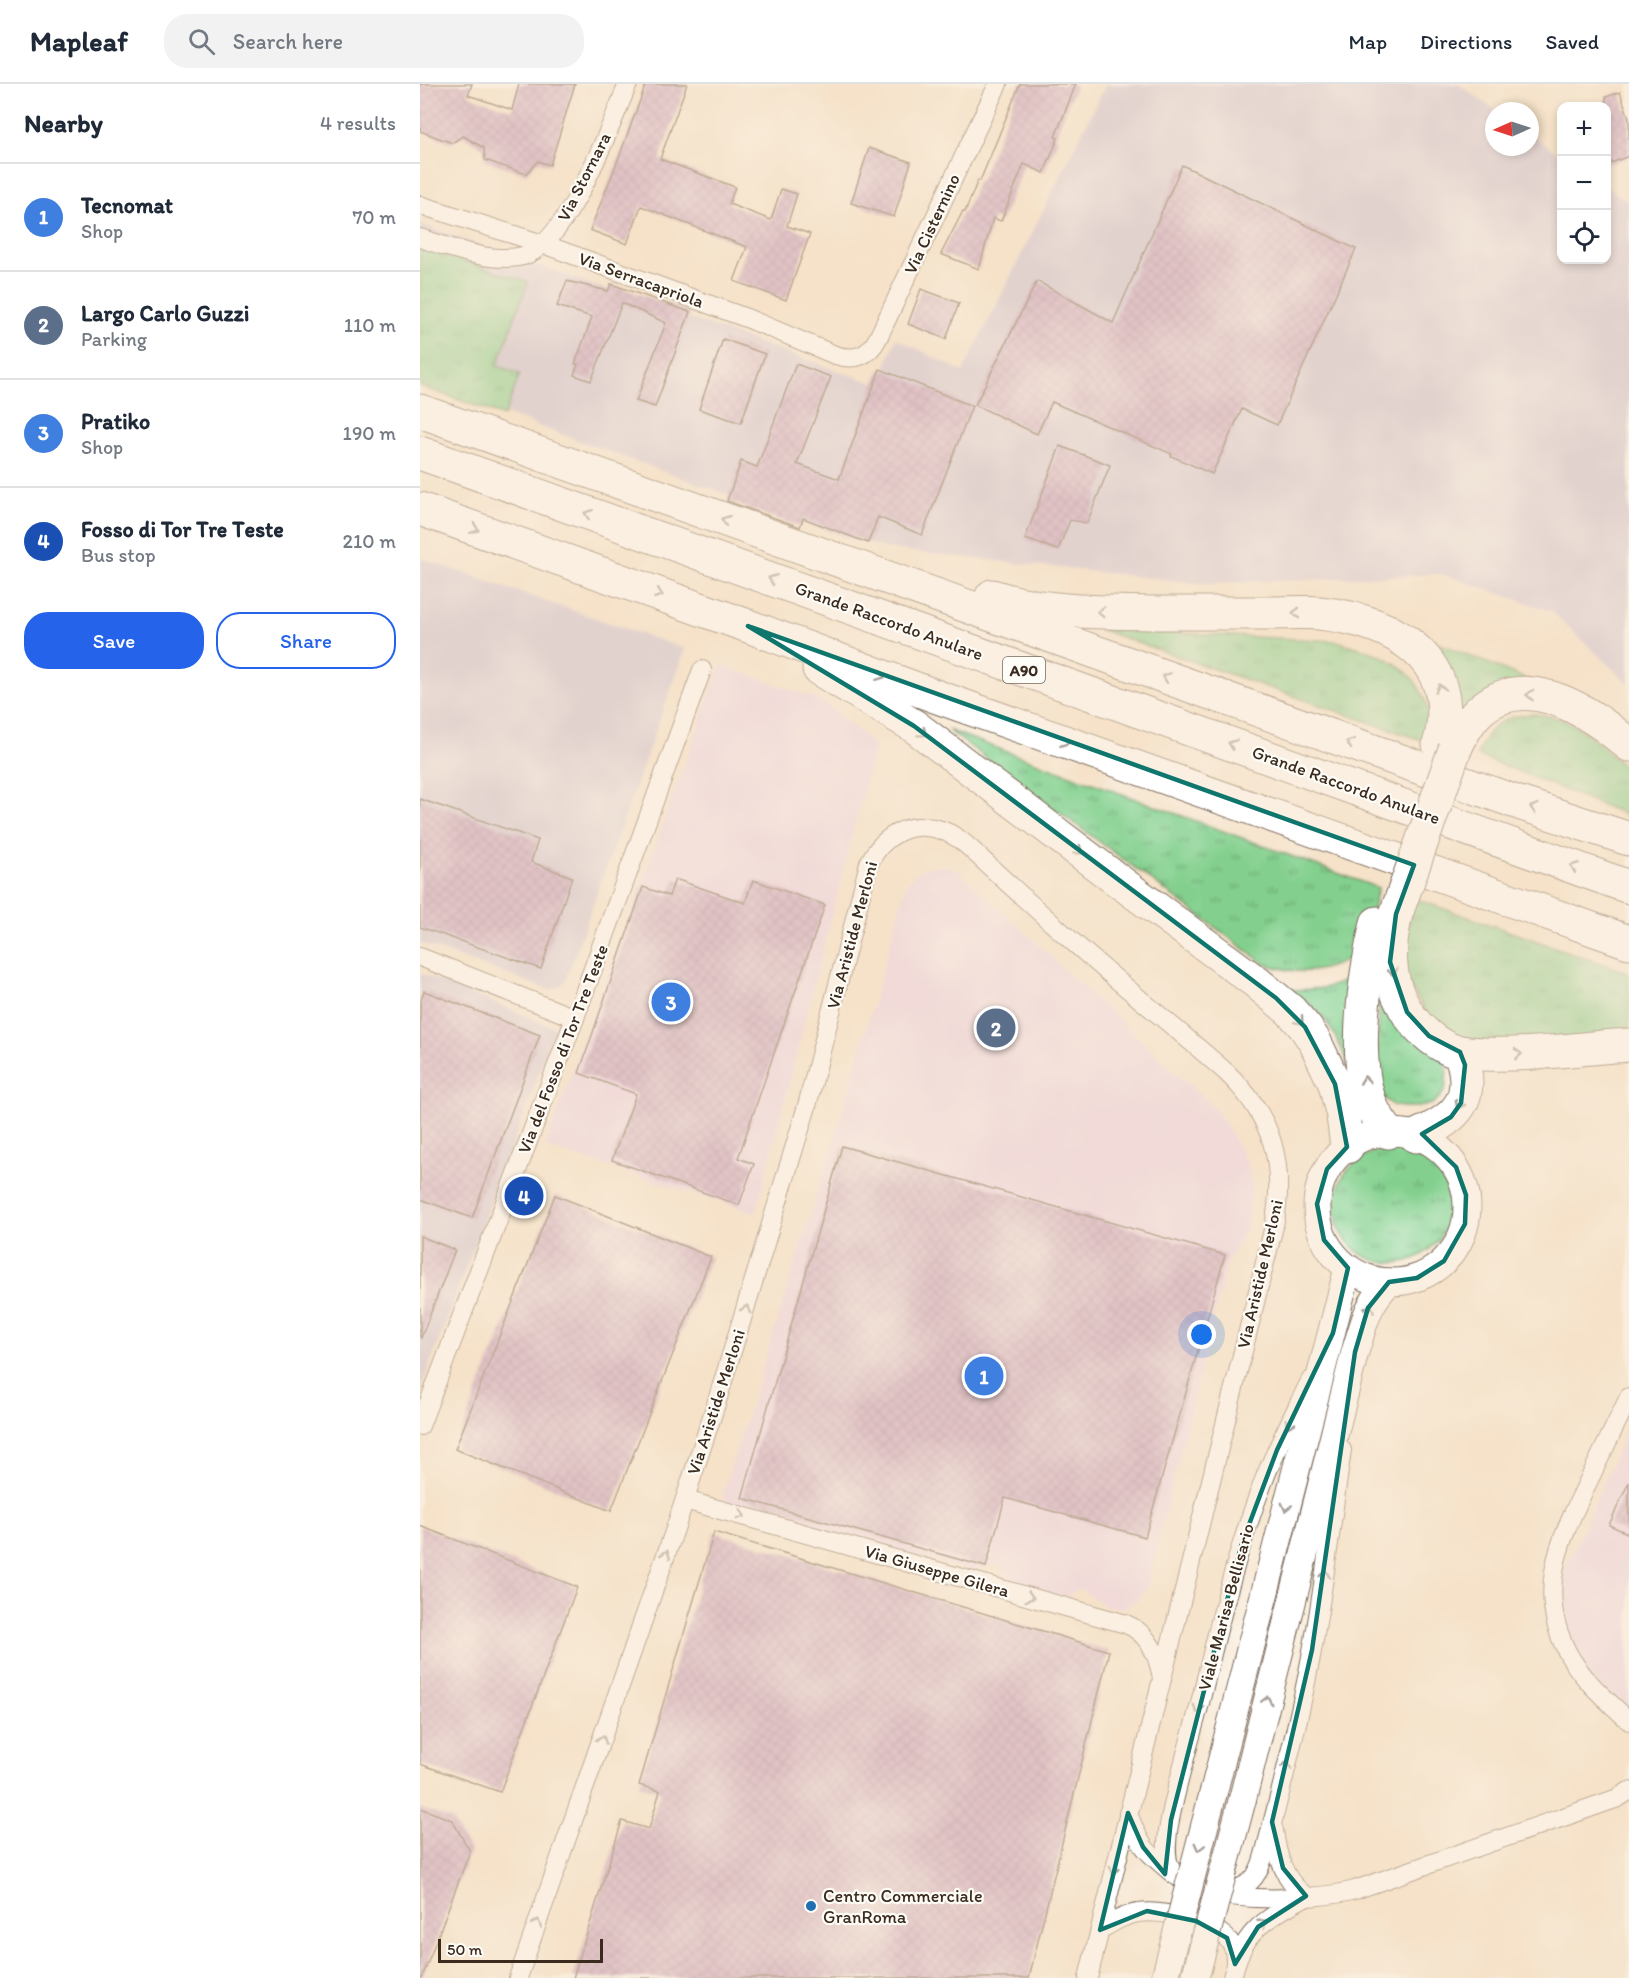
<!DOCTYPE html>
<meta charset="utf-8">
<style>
:root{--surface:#fff;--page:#f2f2f3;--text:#1f2937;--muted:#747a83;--line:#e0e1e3;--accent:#2563eb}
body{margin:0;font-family:Itim,sans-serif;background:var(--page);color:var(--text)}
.controls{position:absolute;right:18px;top:18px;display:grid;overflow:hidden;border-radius:12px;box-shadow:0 3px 9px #0003}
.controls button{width:54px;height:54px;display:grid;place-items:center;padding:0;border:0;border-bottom:2px solid var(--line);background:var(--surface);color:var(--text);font:30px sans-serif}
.compass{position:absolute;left:1065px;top:18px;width:54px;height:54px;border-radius:50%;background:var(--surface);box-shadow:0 3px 9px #0003;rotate:267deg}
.scale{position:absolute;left:18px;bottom:15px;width:165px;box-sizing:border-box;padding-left:6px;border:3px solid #3b2a1e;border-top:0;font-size:16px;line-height:21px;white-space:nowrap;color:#3b2a1e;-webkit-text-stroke:4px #fdfcf7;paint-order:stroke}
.you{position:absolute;left:782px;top:1251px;width:21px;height:21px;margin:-15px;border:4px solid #fff;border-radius:50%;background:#1a73e8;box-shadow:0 0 0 9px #1a73e833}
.badge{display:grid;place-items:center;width:39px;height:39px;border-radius:50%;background:var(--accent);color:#fff;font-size:20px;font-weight:700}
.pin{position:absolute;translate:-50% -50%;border:3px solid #fff;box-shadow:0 2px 6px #0006}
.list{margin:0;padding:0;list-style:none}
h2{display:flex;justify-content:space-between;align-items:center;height:78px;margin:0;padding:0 24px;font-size:26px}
h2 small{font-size:20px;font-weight:400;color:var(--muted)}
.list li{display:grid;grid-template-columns:39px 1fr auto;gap:18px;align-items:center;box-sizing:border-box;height:108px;padding:0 24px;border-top:2px solid var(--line)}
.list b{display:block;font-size:22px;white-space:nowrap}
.list p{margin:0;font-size:20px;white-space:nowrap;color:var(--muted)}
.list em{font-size:20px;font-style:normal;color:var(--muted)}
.actions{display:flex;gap:12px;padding:18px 24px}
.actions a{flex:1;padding:14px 0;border:2px solid var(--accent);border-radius:24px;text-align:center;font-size:21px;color:var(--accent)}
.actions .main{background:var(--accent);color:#fff}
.icon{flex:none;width:33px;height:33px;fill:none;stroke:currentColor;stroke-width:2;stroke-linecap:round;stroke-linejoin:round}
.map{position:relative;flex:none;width:1209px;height:1894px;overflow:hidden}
header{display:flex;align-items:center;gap:36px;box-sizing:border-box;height:84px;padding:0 30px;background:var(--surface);border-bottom:2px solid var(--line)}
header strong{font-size:28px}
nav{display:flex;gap:33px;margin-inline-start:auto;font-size:21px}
.search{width:420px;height:54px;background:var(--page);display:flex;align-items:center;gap:15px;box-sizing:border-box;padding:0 21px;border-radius:24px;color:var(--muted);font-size:22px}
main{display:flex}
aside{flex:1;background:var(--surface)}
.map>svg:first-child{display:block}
.built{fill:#ebd1eb}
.industrial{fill:#cbbfd5}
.grass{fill:url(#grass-tufts);stroke:#5f7d56;stroke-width:1.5}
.building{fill:url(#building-cross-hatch)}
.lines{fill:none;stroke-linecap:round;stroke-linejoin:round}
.street-casing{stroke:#7c6a5a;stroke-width:20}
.secondary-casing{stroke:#7c6a5a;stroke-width:29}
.highway-casing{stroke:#7c6a5a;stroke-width:35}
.street{stroke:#fff;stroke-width:18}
.secondary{stroke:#fff;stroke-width:27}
.highway{stroke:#fff;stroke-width:33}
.secondary-bridge-casing{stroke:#7c6a5a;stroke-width:29;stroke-linecap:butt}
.highway-bridge-casing{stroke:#7c6a5a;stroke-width:35;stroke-linecap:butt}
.secondary-bridge{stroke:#fff;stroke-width:27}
.highway-bridge{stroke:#fff;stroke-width:33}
.oneway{stroke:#a79f9a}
.marked{fill:none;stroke:#0f766e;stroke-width:4.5;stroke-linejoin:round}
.poi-dot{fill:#1f6fb2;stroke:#fdfcf7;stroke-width:2}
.labels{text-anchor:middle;stroke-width:4.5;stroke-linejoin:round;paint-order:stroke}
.shield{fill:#fdfcf7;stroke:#75695f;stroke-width:1.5}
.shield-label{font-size:16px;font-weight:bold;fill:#3b2a1e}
.street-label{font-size:18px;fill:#3b2a1e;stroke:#fdfcf7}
.poi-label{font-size:18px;fill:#3b2a1e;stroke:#fdfcf7;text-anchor:start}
</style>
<header>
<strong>Mapleaf</strong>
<div class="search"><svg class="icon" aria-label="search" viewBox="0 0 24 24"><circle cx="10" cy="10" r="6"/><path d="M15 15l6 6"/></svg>Search here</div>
<nav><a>Map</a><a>Directions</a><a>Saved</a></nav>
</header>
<main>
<aside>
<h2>Nearby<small>4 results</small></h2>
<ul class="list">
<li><span class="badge" style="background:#3f7fe0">1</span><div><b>Tecnomat</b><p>Shop</p></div><em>70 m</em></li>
<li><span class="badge" style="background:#5c6f8a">2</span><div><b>Largo Carlo Guzzi</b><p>Parking</p></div><em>110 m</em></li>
<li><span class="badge" style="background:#3f7fe0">3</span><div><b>Pratiko</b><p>Shop</p></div><em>190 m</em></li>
<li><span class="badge" style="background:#1a4fb4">4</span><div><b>Fosso di Tor Tre Teste</b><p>Bus stop</p></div><em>210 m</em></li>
</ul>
<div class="actions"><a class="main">Save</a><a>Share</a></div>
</aside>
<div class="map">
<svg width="1209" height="1894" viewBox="0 0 1209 1894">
<defs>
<pattern id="grass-tufts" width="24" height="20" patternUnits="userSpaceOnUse" patternTransform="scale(1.5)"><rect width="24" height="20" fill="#83d08e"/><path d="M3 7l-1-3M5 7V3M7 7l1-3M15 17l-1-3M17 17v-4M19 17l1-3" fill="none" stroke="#6ca973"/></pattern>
<pattern id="building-cross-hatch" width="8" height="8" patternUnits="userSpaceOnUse" patternTransform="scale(1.5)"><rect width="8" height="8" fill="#c79cc2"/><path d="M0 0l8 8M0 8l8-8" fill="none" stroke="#a37f9d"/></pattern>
</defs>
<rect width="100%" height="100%" fill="#fdfcf7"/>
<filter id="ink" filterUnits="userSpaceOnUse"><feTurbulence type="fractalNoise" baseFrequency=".0167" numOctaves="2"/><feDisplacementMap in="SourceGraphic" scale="12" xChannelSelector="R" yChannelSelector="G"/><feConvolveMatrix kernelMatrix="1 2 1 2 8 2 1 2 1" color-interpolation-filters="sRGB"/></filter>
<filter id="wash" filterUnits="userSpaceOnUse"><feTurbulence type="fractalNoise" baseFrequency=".008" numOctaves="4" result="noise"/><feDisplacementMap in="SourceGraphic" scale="24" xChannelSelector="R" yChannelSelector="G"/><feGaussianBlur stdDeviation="1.35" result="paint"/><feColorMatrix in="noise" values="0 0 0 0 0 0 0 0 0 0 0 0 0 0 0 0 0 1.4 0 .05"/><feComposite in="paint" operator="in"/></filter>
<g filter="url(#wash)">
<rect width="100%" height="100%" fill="#f5e2c9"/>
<g class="built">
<polygon points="301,581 394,614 408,622 455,661 336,1129 125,1063"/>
<polygon points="515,782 527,783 539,787 796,1026 815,1056 828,1083 832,1103 826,1145 807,1179 727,1503 721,1513 709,1521 699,1524 685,1522 660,1504 644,1514 590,1499 579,1480 551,1487 305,1419 303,1409 422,1031 486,802 493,792 503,785"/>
<polygon points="1209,1341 1209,1628 1171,1595 1147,1549 1143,1524 1142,1492"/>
</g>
<g class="industrial">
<polygon points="686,0 1038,0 1077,27 1074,27 1074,63 1110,63 1110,50 1141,72 1142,176 1186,176 1187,103 1209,118 1209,600 1131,527 1021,490 786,500 468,465 405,446 0,299 0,140 459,301 476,254 543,288"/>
<polygon points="0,474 265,565 146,895 140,903 130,906 0,859"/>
<polygon points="0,889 136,944 0,1307"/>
</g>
<g class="grass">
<polygon points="0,163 108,198 77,282 100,290 84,332 0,302"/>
<path d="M678 545 916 557C949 566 988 576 1003 612 1006 619 1010 627 1009 634 1009 642 1006 650 1004 657Z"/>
<polygon points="991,548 1119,600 1034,643"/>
<path d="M1114 630C1125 631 1136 633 1146 637 1170 647 1190 671 1209 687V732L1057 671C1069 641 1083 631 1114 630Z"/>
<path d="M528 646 958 804C953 822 950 842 942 859 933 880 898 889 877 887 866 886 855 883 845 880Z"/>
<polygon points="993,814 1209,889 1209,952 1062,960 1016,944 981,888"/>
<path d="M936 890 933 991C916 952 908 927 868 906 896 905 911 907 936 890Z"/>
<polygon points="960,894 1024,977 1027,986 1025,1006 1020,1013 1012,1020 998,1023 985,1023 974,1022 965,1015 957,997"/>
<circle cx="972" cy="1122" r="57"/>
</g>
<g id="blocks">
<g class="building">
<polygon points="0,0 52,0 48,11 92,26 99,0 155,0 130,81 118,77 106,90 65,76 64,64 43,52 32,59 0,47"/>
<polygon points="226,0 267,0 240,75 315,103 309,120 351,136 361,105 377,110 367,142 390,150 366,216 314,197 327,163 221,122 207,160 170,146 198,76"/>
<polygon points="600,0 656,0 635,53 638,54 624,89 604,80 581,137 573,134 559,185 521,170 543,127 545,128 558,96 560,97"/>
<polygon points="1200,8 1209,34 1209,72 1186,81 1186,13"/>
<polygon points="449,64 491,78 474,133 431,119"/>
<polygon points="762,81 936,165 857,341 822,325 792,390 751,372 752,370 632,318 617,350 555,321 617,197 693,239"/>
<polygon points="147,197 188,207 191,200 270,228 235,323 216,317 246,239 202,219 171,297 154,291 158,280 155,280 172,233 137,222"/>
<polygon points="501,205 539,219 526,255 488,240"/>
<polygon points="303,255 345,270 321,339 279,325"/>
<polygon points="376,280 411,293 377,380 419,395 460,285 552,322 502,451 458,433 448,459 383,434 380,443 307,417 321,377 337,383"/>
<polygon points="640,362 690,381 667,439 650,436 638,466 605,455"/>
<polygon points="0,715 118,756 111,778 152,793 121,885 0,843"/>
<polygon points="255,795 325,819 333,796 405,821 318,1074 334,1080 319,1121 192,1076 216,1010 159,989 223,803 249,812"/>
<polygon points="4,907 120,951 52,1134 0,1115 0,919"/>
<polygon points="422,1062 805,1171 725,1453 585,1414 566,1483 322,1414"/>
<polygon points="135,1111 291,1173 191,1427 35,1365"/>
<polygon points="0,1152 35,1166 1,1254 0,1253"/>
<polygon points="1209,1398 1209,1450 1189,1441"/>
<polygon points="0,1442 157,1503 80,1708 0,1680"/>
<polygon points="294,1448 689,1567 609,1894 153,1894 202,1737 229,1745 240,1707 219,1701"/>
<polygon points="0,1724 32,1736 50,1767 2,1894 0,1894"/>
</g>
</g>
</g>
<g filter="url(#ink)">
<use href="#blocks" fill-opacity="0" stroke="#7c6a5a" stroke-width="1.5"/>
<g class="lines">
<g class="street-casing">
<g id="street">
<path d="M0 121 123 160 329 235 415 271C435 277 448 273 458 254L578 0"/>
<path d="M0 154C28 163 73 180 103 172 148 160 190 42 208 0"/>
<polyline points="0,873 155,934"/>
<path d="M890 1297C874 1330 857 1362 844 1396 816 1468 798 1544 780 1619 769 1661 755 1704 748 1747 747 1759 745 1772 750 1783 766 1825 900 1816 935 1806L1198 1714 1209 1707"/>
<path d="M1209 1313C1195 1342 1181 1371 1167 1400 1139 1458 1114 1510 1150 1573 1165 1598 1188 1617 1209 1637"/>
<polyline points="0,1342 155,934 282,586"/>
<path d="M265 1416 706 1540C728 1549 737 1569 741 1590"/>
<path d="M708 1729C721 1763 724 1766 752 1789"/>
<path d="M854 1746C857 1772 864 1797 886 1812"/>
<path d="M805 1810C829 1801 837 1797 844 1771 860 1710 876 1650 888 1588 903 1515 911 1440 922 1366"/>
<path d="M680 1846C692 1839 704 1831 718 1829 742 1825 795 1838 810 1858 815 1865 815 1872 815 1880"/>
<path d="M98 1894 255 1445 297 1317 387 1022 449 779C463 751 490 736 521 746 539 751 555 769 568 781 593 804 618 827 643 849 696 897 753 941 807 989 853 1033 866 1080 854 1142L668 1894"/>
<path d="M812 1894C822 1848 843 1837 881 1815"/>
</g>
</g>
<g class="secondary-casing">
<g id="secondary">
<circle cx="972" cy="1123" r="75"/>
<polyline points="794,1706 928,1184"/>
<path d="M823 1713 935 1268C945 1237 946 1222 969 1198"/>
</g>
</g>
<g class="highway-casing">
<g id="highway">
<polyline points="0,327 1099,719 1209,755"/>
<polyline points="0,369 1209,803"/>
<polyline points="0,425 328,542 515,612 1209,858"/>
<path d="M572 512C627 530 687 528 744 529 779 529 814 529 849 529 865 529 883 528 899 529 974 537 1043 575 1019 661"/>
<polyline points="399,585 494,642 692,792 836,898 871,927 885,943 895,958 915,1000 923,1032 927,1063"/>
<path d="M1035 665C1042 650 1050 634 1064 623 1110 587 1173 630 1209 661"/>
<path d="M976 830C968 863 967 894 984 923 994 941 1012 958 1031 966 1041 969 1052 969 1063 970 1112 972 1160 964 1209 961"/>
<path d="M957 839C945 889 932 973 951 1021 955 1032 962 1040 968 1048"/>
<path d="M996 1052C1037 1035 1057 1015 1040 968"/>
</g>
</g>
<use href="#street" class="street"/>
<use href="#secondary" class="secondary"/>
<use href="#highway" class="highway"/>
<g class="secondary-bridge-casing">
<g id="secondary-bridge">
<polyline points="745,1894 794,1706"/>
<polyline points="775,1894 823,1713"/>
</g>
</g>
<g class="highway-bridge-casing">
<polyline id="highway-bridge" points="976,830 1035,665"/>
</g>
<use href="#secondary-bridge" class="secondary-bridge"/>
<use href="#highway-bridge" class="highway-bridge"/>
</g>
<defs><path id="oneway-chevron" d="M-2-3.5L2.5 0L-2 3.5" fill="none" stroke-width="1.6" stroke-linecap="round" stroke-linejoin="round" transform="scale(1.5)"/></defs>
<g class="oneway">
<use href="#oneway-chevron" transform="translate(168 430) rotate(-160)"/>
<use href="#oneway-chevron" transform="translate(305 436) rotate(-160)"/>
<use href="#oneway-chevron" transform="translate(55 445) rotate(20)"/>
<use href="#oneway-chevron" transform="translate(352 495) rotate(-160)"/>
<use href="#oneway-chevron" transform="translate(239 510) rotate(20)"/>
<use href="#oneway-chevron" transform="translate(681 528) rotate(-178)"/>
<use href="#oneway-chevron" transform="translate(876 529) rotate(180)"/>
<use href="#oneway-chevron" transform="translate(461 592) rotate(21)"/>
<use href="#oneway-chevron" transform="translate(746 593) rotate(-160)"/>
<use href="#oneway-chevron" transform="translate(1020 604) rotate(-106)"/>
<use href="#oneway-chevron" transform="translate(1110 611) rotate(-178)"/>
<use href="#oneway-chevron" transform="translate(503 649) rotate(37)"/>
<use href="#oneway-chevron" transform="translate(645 658) rotate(19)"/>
<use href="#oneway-chevron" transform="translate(930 659) rotate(-160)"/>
<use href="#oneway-chevron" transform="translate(812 660) rotate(-160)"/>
<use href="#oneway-chevron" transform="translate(1114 724) rotate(-162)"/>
<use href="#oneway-chevron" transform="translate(659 767) rotate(37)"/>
<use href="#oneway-chevron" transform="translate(1154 783) rotate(-160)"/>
<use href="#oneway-chevron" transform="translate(973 888) rotate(78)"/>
<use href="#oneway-chevron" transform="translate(880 937) rotate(49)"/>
<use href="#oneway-chevron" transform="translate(1098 970) rotate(-2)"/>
<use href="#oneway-chevron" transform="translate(945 996) rotate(-97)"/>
<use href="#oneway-chevron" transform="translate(1039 1021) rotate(118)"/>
<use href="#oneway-chevron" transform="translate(950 1224) rotate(-66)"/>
<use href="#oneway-chevron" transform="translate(326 1225) rotate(-73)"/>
<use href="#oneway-chevron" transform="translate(869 1340) rotate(116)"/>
<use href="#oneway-chevron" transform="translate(866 1423) rotate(104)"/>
<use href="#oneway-chevron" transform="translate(321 1431) rotate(16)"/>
<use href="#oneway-chevron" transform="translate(246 1470) rotate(-71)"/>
<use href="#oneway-chevron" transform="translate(905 1490) rotate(-82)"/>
<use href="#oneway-chevron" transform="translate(610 1513) rotate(16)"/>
<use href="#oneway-chevron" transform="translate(847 1616) rotate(-76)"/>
<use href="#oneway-chevron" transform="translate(778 1625) rotate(104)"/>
<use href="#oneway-chevron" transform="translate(182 1655) rotate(-71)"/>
<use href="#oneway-chevron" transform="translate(867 1681) rotate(-76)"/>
<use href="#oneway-chevron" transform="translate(779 1763) rotate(104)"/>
<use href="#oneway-chevron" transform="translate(694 1786) rotate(104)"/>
<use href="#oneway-chevron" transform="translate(117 1839) rotate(-70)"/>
<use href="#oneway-chevron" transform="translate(843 1839) rotate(-39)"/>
</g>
</g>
<path d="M0 0H1209V1894H0ZM328 542 994 781 976 830 970 878 987 928 1009 952 1040 968 1045 981 1041 1019 1031 1033 1002 1050 1036 1083 1046 1111 1045 1140 1024 1177 997 1194 969 1198 948 1224 935 1268 892 1566 852 1738 863 1784 886 1812 838 1843 815 1880 807 1854 776 1837 727 1827 680 1846 708 1729 723 1763 745 1790 751 1736 821 1462 857 1366 913 1249 928 1184 904 1156 897 1120 907 1085 927 1063 915 1000 885 943 856 914 494 642Z" fill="#f5e2c9" fill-opacity=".55" fill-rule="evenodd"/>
<path class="marked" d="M328 542 994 781 976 830 970 878 987 928 1009 952 1040 968 1045 981 1041 1019 1031 1033 1002 1050 1036 1083 1046 1111 1045 1140 1024 1177 997 1194 969 1198 948 1224 935 1268 892 1566 852 1738 863 1784 886 1812 838 1843 815 1880 807 1854 776 1837 727 1827 680 1846 708 1729 723 1763 745 1790 751 1736 821 1462 857 1366 913 1249 928 1184 904 1156 897 1120 907 1085 927 1063 915 1000 885 943 856 914 494 642Z"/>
<circle class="poi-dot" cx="391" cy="1822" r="6"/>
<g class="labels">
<rect class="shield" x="583" y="573" width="42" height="26" rx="4.5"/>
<g class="shield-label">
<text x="604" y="592">A90</text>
</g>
<g class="street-label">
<text transform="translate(164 93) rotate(-63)" y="6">Via Stornara</text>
<text transform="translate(512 140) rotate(-65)" y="6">Via Cisternino</text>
<text transform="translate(221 196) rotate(20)" y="6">Via Serracapriola</text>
<text transform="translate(469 537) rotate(20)" y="6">Grande Raccordo Anulare</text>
<text transform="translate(926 701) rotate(20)" y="6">Grande Raccordo Anulare</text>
<text transform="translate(432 851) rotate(-75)" y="6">Via Aristide Merloni</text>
<text transform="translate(143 965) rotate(-69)" y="6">Via del Fosso di Tor Tre Teste</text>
<text transform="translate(840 1190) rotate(-77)" y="6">Via Aristide Merloni</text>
<text transform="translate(296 1318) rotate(-72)" y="6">Via Aristide Merloni</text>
<text transform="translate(517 1487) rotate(16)" y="6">Via Giuseppe Gilera</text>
<text transform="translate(806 1523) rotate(-75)" y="6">Viale Marisa Bellisario</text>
</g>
<g class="poi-label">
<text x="403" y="1818">Centro Commerciale<tspan x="403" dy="21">GranRoma</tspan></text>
</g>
</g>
</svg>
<div class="controls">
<button>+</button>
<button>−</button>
<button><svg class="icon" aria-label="locate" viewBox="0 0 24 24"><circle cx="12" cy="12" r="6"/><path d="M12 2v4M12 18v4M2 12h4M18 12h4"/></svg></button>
</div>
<svg class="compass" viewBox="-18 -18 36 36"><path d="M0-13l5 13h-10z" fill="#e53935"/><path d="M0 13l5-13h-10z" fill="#747a83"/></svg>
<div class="scale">50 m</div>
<div class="you"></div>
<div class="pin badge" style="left:564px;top:1292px;background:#3f7fe0">1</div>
<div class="pin badge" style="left:576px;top:944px;background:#5c6f8a">2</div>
<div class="pin badge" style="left:251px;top:918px;background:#3f7fe0">3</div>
<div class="pin badge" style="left:104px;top:1112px;background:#1a4fb4">4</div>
</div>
</main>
